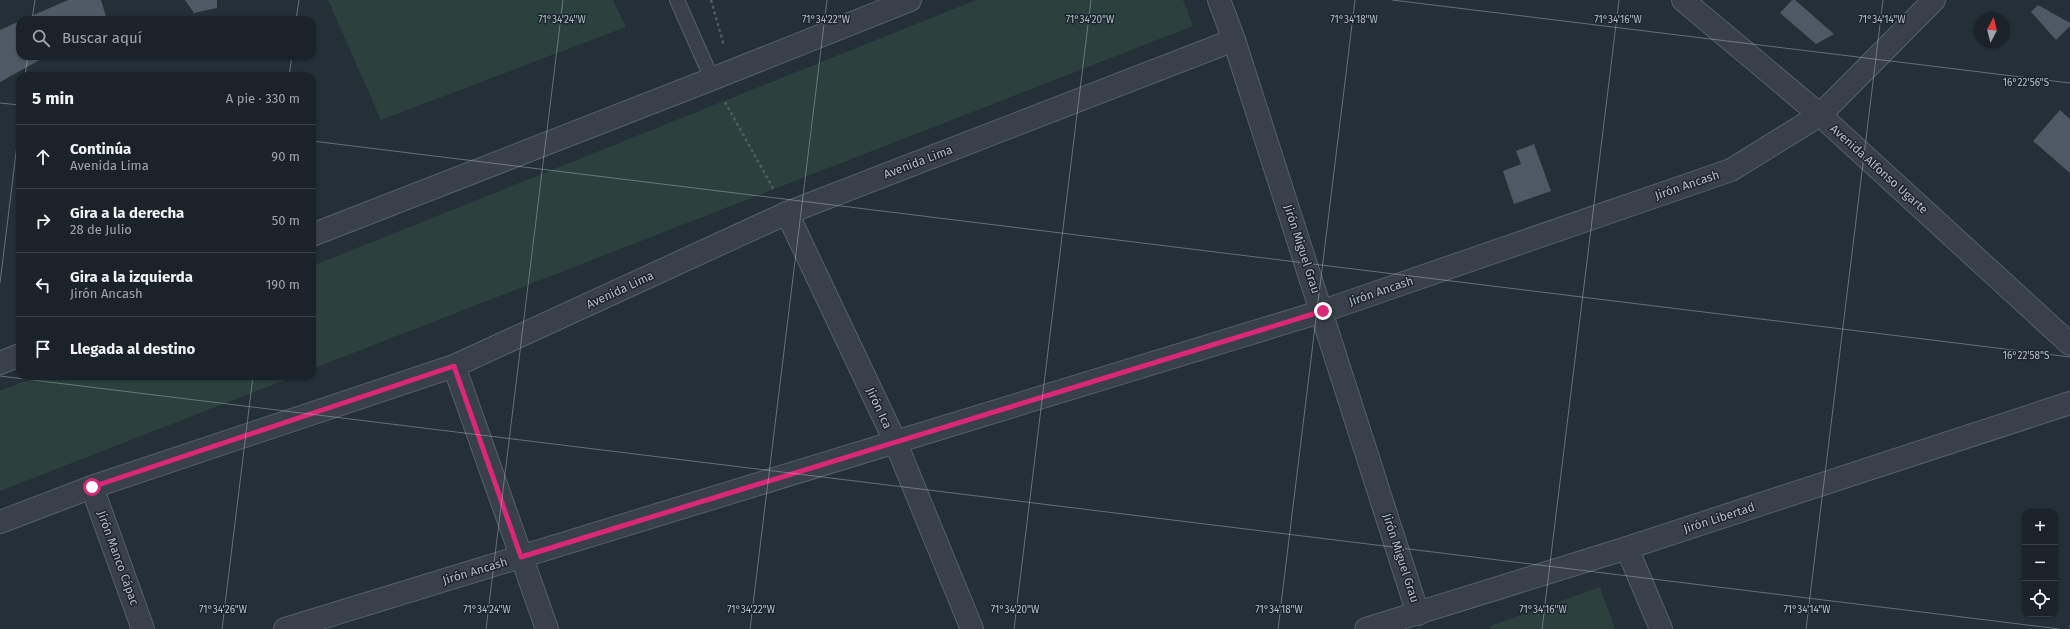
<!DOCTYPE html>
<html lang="es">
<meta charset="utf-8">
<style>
:root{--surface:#1b232a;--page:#242b32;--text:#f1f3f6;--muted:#a0a4a8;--line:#394047}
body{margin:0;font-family:"Fira Sans",sans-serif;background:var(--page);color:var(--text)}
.controls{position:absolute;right:12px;bottom:12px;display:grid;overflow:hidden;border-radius:8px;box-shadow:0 1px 3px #0004}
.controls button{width:36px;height:36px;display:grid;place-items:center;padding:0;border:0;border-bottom:1px solid var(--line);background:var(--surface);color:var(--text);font:20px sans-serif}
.compass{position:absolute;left:1974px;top:12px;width:36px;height:36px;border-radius:50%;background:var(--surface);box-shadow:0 1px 3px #0004;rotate:7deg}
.stop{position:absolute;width:12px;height:12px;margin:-9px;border:3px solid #db2777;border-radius:50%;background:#fff}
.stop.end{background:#db2777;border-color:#fff;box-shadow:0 1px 4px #0008}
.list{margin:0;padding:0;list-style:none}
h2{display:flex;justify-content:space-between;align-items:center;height:52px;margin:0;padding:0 16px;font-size:17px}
h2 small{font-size:13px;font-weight:400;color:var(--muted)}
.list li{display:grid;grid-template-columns:26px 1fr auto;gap:12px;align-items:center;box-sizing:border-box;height:64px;padding:0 16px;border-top:1px solid var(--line)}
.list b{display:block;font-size:15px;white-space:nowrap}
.list p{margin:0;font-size:13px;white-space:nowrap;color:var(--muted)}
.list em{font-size:13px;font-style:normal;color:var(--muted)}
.icon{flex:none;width:22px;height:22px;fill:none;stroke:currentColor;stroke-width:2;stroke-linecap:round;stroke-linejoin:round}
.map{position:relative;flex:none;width:2070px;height:629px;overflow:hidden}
.search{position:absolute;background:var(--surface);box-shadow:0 1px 3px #0004;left:16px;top:16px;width:300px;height:44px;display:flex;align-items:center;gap:10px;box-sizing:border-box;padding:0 14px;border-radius:12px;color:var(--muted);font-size:15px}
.panel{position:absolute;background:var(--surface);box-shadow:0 1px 3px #0004;left:16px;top:72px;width:300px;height:308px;border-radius:12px}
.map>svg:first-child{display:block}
.green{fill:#2c403e}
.building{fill:#4d5a64}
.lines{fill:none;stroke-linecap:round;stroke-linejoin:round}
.lane-casing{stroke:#565f67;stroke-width:16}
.street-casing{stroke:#565f67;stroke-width:24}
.path{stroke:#4b5d5d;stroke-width:2.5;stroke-dasharray:3 3;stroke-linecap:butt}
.lane{stroke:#384149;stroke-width:14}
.street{stroke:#384149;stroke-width:22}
.route{stroke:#db2777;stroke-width:5}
.ticks{fill:none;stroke:#b3bcc5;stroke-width:1;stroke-opacity:0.45}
.labels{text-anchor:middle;stroke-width:3;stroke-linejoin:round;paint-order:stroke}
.street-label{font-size:12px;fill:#b3bcc5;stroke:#1d262e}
.ticks-label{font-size:10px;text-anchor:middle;fill:#b3bcc5;stroke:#1d262e;stroke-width:3;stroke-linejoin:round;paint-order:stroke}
</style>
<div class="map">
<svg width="2070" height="629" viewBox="0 0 2070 629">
<rect width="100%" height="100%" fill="#242f38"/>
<g class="green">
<polygon points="328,0 613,0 626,27 381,120"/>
<polygon points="976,0 1183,0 1193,26 312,369 312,266"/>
<polygon points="37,376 295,376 0,491 0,391"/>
<polygon points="1600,587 1615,629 1491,629 1490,626"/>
</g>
<g class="building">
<polygon points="68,0 101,0 107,20 22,20"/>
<polygon points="185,0 217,0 217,8 194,13"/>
<polygon points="1792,0 1795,0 1834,34 1816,44 1780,13"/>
<polygon points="2038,5 2070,23 2070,26 2056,40 2031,12"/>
<polygon points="20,21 20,56 47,56 0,82 0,30"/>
<polygon points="2060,110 2070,119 2070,173 2033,141"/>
<polygon points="1534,144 1551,191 1514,204 1503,171 1521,164 1516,151"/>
</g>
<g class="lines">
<g class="lane-casing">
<polyline id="lane" points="677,0 712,79"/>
</g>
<g class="street-casing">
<g id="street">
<polyline points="1219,0 1234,40 1418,614"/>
<polyline points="1683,0 1820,115 2070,344"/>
<polyline points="787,213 895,441 972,629"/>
<polyline points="312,235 712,79 910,0"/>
<polyline points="0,363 20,355"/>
<polyline points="454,366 547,629"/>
<polyline points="92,487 143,629"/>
<polyline points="0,522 92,487 454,366 787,213 1234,40"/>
<polyline points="1627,548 1661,629"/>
<polyline points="285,629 1323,311 1731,170 1820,115 1934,0"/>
<polyline points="1366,629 1627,548 2070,403"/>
</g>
</g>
<g class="path">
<polyline points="711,0 724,46"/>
<polyline points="725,102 774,190"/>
</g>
<use href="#lane" class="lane"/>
<use href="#street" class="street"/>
</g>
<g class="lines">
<polyline class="route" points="92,487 454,366 521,557 1323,311"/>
</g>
<path class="ticks" d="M1392 0 2070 83M32 20 35 0M296 20 299 0M25 76 28 56M289 76 292 56M0 103 20 105M312 141 2070 357M0 283 20 120M0 376 2060 629M222 629 253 376M486 629 563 0M750 629 827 0M1014 629 1091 0M1278 629 1355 0M1542 629 1619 0M1806 629 1883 0M2070 629V625"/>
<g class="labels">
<g class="street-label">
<text transform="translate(918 162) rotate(-21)" y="4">Avenida Lima</text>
<text transform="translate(1879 169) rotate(42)" y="4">Avenida Alfonso Ugarte</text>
<text transform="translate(1687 185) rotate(-19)" y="4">Jirón Ancash</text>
<text transform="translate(1302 249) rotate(72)" y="4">Jirón Miguel Grau</text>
<text transform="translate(620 290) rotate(-25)" y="4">Avenida Lima</text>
<text transform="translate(1381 291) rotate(-19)" y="4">Jirón Ancash</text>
<text transform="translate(879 408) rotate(65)" y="4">Jirón Ica</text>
<text transform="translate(1719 518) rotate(-18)" y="4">Jirón Libertad</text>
<text transform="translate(118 558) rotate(70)" y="4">Jirón Manco Cápac</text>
<text transform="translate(1401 558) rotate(72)" y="4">Jirón Miguel Grau</text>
<text transform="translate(475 571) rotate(-17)" y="4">Jirón Ancash</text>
</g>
</g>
<g class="ticks-label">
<text x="1618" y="23">71°34'16"W</text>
<text x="562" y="23">71°34'24"W</text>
<text x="826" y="23">71°34'22"W</text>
<text x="1090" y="23">71°34'20"W</text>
<text x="1354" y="23">71°34'18"W</text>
<text x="1882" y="23">71°34'14"W</text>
<text x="2026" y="86">16°22'56"S</text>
<text x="2026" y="359">16°22'58"S</text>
<text x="223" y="613">71°34'26"W</text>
<text x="487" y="613">71°34'24"W</text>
<text x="751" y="613">71°34'22"W</text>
<text x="1015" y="613">71°34'20"W</text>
<text x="1279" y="613">71°34'18"W</text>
<text x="1543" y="613">71°34'16"W</text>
<text x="1807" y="613">71°34'14"W</text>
</g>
</svg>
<div class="controls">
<button>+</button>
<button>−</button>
<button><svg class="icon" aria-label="locate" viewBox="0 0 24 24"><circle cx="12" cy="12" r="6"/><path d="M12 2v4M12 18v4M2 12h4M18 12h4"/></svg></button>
</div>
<svg class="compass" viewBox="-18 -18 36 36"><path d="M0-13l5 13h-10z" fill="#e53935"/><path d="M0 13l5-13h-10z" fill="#a0a4a8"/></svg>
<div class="stop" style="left:92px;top:487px"></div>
<div class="stop end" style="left:1323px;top:311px"></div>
<div class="search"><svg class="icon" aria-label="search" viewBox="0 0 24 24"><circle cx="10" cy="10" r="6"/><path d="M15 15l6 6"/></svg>Buscar aquí</div>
<section class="panel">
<h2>5 min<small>A pie · 330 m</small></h2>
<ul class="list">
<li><svg class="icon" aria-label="ahead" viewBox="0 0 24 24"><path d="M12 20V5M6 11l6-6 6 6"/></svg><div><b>Continúa</b><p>Avenida Lima</p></div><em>90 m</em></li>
<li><svg class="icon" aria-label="right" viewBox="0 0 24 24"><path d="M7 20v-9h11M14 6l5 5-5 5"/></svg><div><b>Gira a la derecha</b><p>28 de Julio</p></div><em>50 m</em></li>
<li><svg class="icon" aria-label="left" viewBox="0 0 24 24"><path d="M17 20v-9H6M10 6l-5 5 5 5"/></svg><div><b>Gira a la izquierda</b><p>Jirón Ancash</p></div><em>190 m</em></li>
<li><svg class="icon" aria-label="arrive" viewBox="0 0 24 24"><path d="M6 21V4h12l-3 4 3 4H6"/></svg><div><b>Llegada al destino</b></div></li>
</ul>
</section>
</div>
